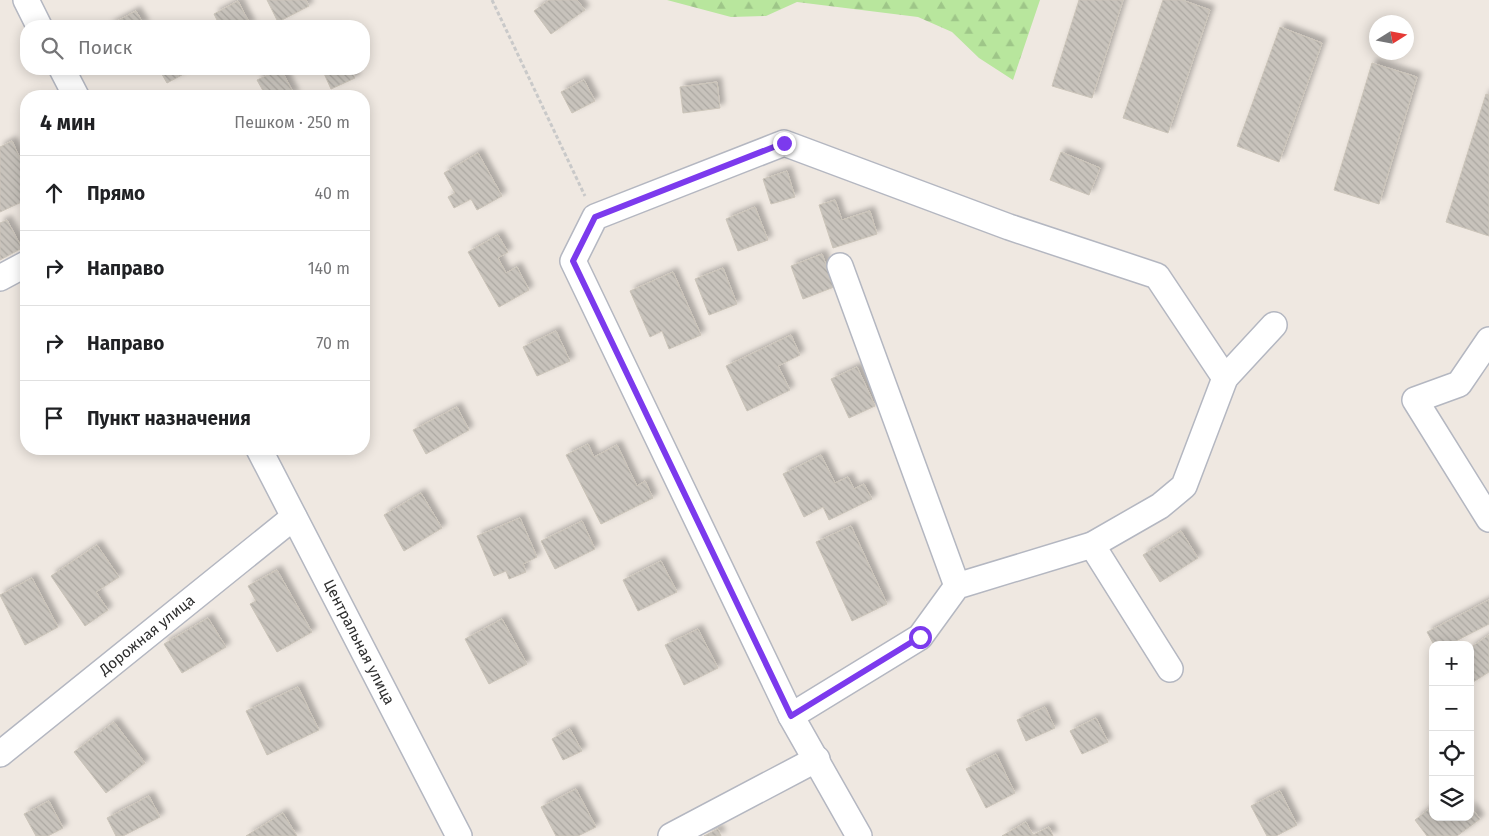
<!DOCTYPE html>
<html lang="ru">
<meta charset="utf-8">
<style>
:root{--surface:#fff;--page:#f2f2f2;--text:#202124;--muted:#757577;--line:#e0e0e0}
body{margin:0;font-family:"Fira Sans",sans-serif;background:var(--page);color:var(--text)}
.controls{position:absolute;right:15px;bottom:15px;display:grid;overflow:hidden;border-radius:10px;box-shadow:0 2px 12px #0003}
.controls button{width:45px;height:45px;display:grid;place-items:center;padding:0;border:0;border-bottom:1px solid var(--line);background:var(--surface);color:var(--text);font:25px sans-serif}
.compass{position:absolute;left:1369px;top:15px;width:45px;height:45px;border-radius:50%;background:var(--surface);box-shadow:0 2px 12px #0003;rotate:79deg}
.stop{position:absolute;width:15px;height:15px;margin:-11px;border:4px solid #7c3aed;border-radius:50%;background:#fff}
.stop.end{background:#7c3aed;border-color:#fff;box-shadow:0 1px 5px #0008}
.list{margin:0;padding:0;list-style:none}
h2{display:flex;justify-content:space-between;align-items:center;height:65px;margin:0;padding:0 20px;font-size:21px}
h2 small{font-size:16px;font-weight:400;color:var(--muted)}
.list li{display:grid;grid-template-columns:32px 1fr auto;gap:15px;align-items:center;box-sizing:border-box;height:75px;padding:0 20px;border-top:1px solid var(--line)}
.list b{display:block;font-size:19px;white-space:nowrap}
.list em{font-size:16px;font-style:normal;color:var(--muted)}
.icon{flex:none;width:28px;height:28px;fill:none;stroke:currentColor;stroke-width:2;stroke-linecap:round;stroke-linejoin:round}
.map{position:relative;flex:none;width:1489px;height:836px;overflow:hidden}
.search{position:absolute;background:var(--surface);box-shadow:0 2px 12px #0003;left:20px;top:20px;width:350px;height:55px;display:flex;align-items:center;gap:12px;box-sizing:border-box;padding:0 18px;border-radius:20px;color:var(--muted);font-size:19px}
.panel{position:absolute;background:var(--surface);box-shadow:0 2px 12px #0003;left:20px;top:90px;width:350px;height:365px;border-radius:20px}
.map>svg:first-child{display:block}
.forest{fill:url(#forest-firs)}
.building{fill:url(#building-back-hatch);stroke:#cbc4b9;filter:url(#shadow)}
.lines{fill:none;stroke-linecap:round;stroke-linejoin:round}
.minor-casing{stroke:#b4b7c1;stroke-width:28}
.path{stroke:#c9c9c9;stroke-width:3;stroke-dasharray:4 2.5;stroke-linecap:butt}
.minor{stroke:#fff;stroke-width:25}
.route{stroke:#7c3aed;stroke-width:6}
.labels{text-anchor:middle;stroke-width:5;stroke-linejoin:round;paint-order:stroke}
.street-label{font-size:15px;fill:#2e2e2e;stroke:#fff}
</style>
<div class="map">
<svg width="1489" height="836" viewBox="0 0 1489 836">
<defs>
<pattern id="forest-firs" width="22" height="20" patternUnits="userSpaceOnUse" patternTransform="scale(1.25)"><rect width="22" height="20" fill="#b8e69d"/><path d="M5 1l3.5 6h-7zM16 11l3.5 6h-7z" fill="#9ec688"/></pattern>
<pattern id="building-back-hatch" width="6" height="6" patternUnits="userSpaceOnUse" patternTransform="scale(1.25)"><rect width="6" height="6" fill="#c8c3bc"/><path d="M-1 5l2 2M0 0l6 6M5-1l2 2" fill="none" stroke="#aca8a2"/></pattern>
<filter id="shadow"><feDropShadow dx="4.5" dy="-4.5" stdDeviation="2.5" flood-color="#0004"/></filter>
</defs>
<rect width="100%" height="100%" fill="#efe8e1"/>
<polygon class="forest" points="667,0 1040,0 1013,80 979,58 952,32 918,17 797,2 766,16 731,17"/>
<g class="building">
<polygon points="267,0 306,0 309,6 278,22"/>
<polygon points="549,0 577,0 585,10 551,34 534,11"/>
<polygon points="1079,0 1123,0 1092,98 1052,86"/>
<polygon points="1163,0 1182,0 1210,10 1168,133 1123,118"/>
<polygon points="238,1 251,26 220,26 214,14"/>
<polygon points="136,11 145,26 108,26"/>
<polygon points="1280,27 1322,43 1279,162 1237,146"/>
<polygon points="1372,63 1417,77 1379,204 1334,190"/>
<polygon points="159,69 193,69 167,83"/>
<polygon points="281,69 295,96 266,96 257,80"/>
<polygon points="322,69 351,69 355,78 331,89"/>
<polygon points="584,80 595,101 572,113 561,92"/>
<polygon points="717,82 720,108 683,113 680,87"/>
<polygon points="1486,94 1489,95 1489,236 1446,222"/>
<polygon points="12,141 26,171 26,200 0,212 0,147"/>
<polygon points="1061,152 1100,168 1089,195 1050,180"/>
<polygon points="478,153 502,196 477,210 471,199 454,208 448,197 455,193 444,173"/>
<polygon points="787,171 795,197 771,204 763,179"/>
<polygon points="835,200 842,220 870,211 877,234 833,248 819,205"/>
<polygon points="755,207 768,240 738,251 726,219"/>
<polygon points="7,220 22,248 0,260 0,223"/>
<polygon points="498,235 508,252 498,258 506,273 517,267 529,290 499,307 468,252"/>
<polygon points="822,254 834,287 803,299 791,266"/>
<polygon points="723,268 737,304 709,315 695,279"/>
<polygon points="673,272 701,335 669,349 662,331 650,337 630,291"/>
<polygon points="556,331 570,361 537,376 523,347"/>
<polygon points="791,335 800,355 778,366 790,390 747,411 726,366"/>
<polygon points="857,367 875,406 849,418 831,379"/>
<polygon points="457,407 469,430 426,454 413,430"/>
<polygon points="588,444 594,457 617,445 637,486 645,481 653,498 601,524 566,455"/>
<polygon points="821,455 835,483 848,477 854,489 864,484 872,499 829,520 823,507 804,517 783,474"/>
<polygon points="421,493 442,528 404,551 384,515"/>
<polygon points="520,518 537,557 523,564 526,572 509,579 506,571 494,576 477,536"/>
<polygon points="582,521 595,549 555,569 541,541"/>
<polygon points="851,526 887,604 852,621 816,542"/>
<polygon points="1181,531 1198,558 1160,582 1143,555"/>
<polygon points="97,545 119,577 96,592 108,610 85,626 51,576"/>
<polygon points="661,561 677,592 638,611 623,580"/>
<polygon points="277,570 312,632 277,652 250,604 256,601 248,586"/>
<polygon points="32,578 58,627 25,645 0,595"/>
<polygon points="1489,600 1489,624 1448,645 1434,645 1427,632"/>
<polygon points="208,618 226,647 182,673 164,644"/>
<polygon points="502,619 527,664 489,684 465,639"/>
<polygon points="698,629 718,668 684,685 665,645"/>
<polygon points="1489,635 1489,672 1470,684 1470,648"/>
<polygon points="298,687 319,730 267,755 246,711"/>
<polygon points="1045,707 1055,728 1026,741 1017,720"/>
<polygon points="1096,718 1108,742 1082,754 1070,731"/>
<polygon points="114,722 145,763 106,793 74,752"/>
<polygon points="570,729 582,751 563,760 552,739"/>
<polygon points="996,754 1015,793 986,808 966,769"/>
<polygon points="576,789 596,827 578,836 556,836 541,807"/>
<polygon points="1280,791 1297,825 1276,836 1267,836 1251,806"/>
<polygon points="149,796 160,817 123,836 116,836 107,818"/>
<polygon points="49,801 63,828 48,836 36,836 24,814"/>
<polygon points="1433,806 1433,817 1470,817 1470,806 1480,819 1457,836 1427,836 1415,820"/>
<polygon points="283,813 297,836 246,836"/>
<polygon points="1026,822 1033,835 1049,827 1053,836 1002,836"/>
<polygon points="718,829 721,836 704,836"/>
</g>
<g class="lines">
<g class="minor-casing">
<g id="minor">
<polyline points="26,0 39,26"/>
<polyline points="62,69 76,96"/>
<polyline points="840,266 957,586"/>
<polyline points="0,278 26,264"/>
<polyline points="1489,340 1459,384 1415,400 1489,519"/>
<polyline points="259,449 459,836"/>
<polyline points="1092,545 1170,669"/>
<polyline points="791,716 920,637 957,586 1092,545 1160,506 1184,486 1225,378 1274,325"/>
<polyline points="0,754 294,517"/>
<polyline points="671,836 817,759"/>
<polyline points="859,836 791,716 573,261 595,217 784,143 1009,227 1157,276 1225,378"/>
</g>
</g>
<polyline class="path" points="492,0 585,196"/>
<use href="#minor" class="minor"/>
</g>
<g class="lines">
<polyline class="route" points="784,143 595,217 573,261 791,716 920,637"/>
</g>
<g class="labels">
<g class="street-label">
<text transform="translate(147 635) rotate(-39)" y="5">Дорожная улица</text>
<text transform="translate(359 642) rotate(63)" y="5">Центральная улица</text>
</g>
</g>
</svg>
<div class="controls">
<button>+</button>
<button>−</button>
<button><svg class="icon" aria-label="locate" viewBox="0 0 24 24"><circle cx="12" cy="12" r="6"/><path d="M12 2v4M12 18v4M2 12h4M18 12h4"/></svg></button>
<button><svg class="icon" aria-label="layers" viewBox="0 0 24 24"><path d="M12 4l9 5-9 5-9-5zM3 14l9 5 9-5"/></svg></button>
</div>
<svg class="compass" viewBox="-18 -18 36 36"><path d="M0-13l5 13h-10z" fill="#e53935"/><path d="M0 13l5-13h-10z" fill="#757577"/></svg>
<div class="stop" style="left:920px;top:637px"></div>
<div class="stop end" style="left:784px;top:143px"></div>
<div class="search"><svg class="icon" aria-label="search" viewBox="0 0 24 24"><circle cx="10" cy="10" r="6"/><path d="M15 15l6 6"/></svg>Поиск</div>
<section class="panel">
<h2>4 мин<small>Пешком · 250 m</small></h2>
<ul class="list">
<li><svg class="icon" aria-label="ahead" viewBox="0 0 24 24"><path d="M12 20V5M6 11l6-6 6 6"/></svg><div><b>Прямо</b></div><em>40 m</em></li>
<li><svg class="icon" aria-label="right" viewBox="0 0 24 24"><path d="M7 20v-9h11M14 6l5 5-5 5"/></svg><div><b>Направо</b></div><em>140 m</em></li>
<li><svg class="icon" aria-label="right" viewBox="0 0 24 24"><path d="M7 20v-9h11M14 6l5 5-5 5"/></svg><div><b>Направо</b></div><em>70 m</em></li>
<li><svg class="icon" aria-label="arrive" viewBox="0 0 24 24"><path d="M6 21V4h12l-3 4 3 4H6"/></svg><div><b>Пункт назначения</b></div></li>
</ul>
</section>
</div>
